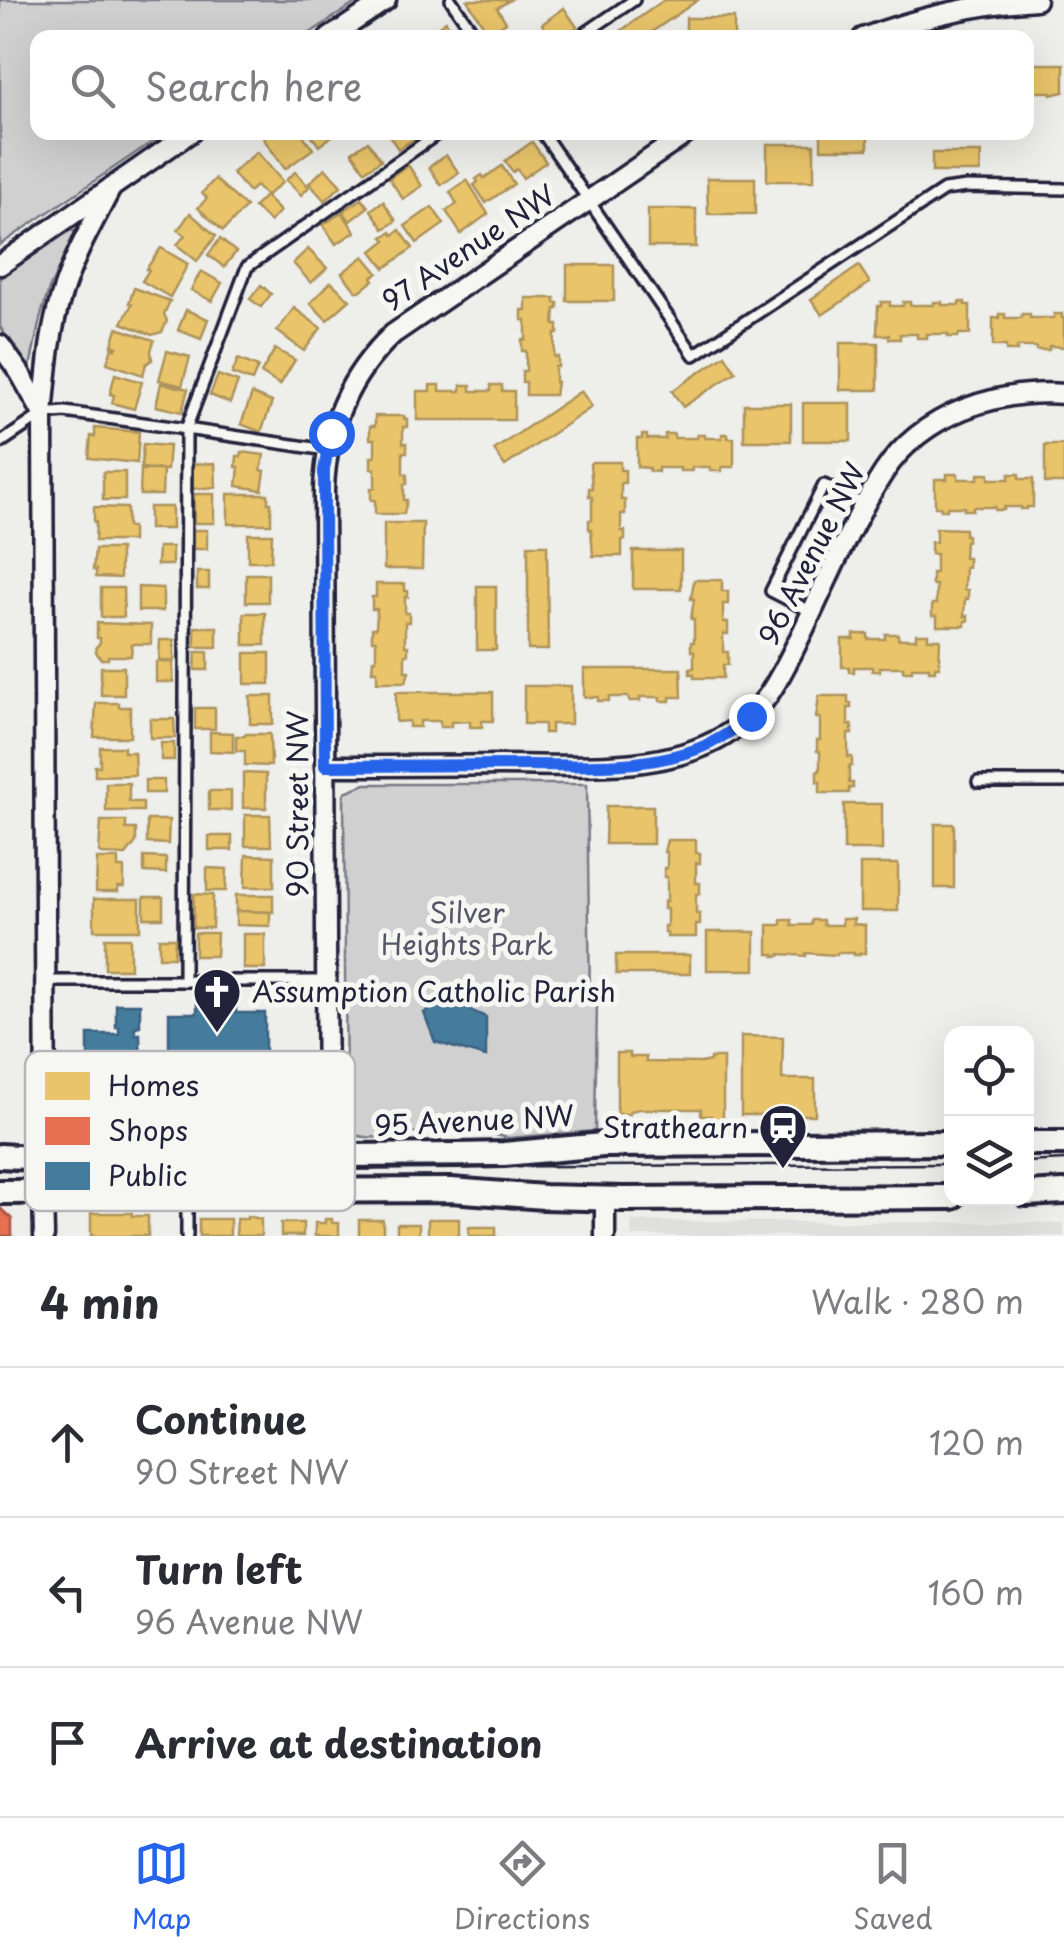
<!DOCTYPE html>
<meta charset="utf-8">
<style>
:root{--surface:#fff;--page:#f2f2f3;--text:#2b2b33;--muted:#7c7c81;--line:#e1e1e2;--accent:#2563eb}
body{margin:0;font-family:"Playpen Sans",sans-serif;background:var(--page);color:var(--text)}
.controls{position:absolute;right:30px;bottom:30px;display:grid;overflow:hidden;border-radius:20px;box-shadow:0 10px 40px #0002}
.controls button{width:90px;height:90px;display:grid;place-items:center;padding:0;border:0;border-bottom:2px solid var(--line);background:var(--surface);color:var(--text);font:50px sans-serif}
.stop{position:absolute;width:30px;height:30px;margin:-22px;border:8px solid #2563eb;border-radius:50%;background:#fff}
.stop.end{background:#2563eb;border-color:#fff;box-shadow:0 2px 10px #0008}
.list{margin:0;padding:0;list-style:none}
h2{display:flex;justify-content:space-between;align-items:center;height:130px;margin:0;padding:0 40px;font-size:42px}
h2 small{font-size:32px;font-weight:400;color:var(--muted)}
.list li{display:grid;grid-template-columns:65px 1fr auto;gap:30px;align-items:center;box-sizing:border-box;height:150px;padding:0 40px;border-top:2px solid var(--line)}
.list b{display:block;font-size:38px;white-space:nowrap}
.list p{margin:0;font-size:32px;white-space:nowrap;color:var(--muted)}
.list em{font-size:32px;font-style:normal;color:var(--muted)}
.icon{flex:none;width:55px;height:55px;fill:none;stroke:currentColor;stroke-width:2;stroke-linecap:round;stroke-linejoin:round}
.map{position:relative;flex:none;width:1064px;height:1236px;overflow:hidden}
.search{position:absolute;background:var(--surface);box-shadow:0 10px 40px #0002;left:30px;right:30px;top:30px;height:110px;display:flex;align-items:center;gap:25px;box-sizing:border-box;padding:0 35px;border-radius:20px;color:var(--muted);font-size:38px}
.sheet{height:580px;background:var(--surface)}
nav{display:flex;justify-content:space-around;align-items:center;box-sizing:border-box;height:140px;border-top:2px solid var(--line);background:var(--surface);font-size:28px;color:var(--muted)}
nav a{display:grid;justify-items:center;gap:5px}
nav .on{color:var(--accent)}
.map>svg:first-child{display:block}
.built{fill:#dfdfde}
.green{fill:#d0d0d1;stroke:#797986;stroke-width:2.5}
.homes{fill:#e9c46a;stroke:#ad935c;stroke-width:2.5}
.shops{fill:#e76f51;stroke:#ac584a;stroke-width:2.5}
.public{fill:#457b9d;stroke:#3a6080;stroke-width:2.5}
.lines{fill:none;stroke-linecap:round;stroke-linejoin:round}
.service-casing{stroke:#22223b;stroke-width:16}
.minor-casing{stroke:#22223b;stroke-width:25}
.tertiary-casing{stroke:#22223b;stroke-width:30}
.service{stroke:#f6f6f2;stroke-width:9}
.minor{stroke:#f6f6f2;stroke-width:18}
.tertiary{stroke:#f6f6f2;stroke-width:22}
.tram{stroke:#22223b;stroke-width:2.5}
.route{stroke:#2563eb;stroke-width:12}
.labels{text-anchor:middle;stroke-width:10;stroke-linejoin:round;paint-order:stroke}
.street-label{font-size:28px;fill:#22223b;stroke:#f6f6f2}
.park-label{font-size:28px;fill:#565668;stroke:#f6f6f2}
.poi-label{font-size:28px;fill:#22223b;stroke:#f6f6f2;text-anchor:start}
.key{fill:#f6f6f2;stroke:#b6b6bb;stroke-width:2.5}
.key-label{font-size:28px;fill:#22223b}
</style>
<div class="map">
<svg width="1064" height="1236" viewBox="0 0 1064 1236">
<rect width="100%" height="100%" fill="#eeeeeb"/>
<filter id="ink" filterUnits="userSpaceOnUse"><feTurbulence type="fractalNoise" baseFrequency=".01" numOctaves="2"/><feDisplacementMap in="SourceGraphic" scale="20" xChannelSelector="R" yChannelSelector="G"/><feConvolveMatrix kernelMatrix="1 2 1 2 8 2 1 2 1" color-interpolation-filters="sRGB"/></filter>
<g filter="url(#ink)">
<polygon class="built" points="631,1221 1064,1223 1064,1236 631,1236"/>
<g class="green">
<polygon points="0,0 360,0 304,37 38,38 38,132 165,133 0,245"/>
<polygon points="71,230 74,231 74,236 49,289 40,319 30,367 26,366 0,327 0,278"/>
<path d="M365 784H587L590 1001H597L595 1131 508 1138 483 1132 395 1133C381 1139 357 1140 346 1129L344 794 345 792Z"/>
</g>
<g class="homes">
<polygon points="467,0 510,0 497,8 506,22 489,34"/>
<polygon points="664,0 698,0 643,38 611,38"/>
<polygon points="564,8 577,27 562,38 551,38 542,24"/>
<rect x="686" y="18" width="48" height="20"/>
<polygon points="446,21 455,38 421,38"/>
<polygon points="1026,64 1064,64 1064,92 1051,95 1051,92 1028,92 1026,95"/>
<polygon points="270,132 301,132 313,149 285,169 263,138"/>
<polygon points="309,132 337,132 319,146"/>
<polygon points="387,132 417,132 419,136 398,149"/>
<rect x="821" y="132" width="47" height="17"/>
<polygon points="368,141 381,160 365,171 352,152"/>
<polygon points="532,142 546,162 523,178 517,169 513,172 505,161"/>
<rect x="767" y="144" width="47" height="37"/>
<polygon points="257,152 283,182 266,196 256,186 249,192 232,173"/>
<polygon points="932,153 981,153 980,172 932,172"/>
<polygon points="446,155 459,173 441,185 429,167"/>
<polygon points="408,165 422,186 403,199 389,178"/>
<polygon points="502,166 514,184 486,203 474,185 478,182 476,179 482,175 484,178"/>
<polygon points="325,168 341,186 325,201 309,183"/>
<polygon points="295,172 309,187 301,195 286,180"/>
<polygon points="707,178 755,178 755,214 708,214"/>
<polygon points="215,179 246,207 223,231 198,208 207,198 202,193"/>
<polygon points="467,180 488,214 461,234 446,211 457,204 450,192"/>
<polygon points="265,196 280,211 270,222 254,207"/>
<polygon points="362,199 368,207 350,221 343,211"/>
<polygon points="383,201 396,221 384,229 371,210"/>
<polygon points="432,207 444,224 417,243 405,226"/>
<rect x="648" y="209" width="48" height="38"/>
<polygon points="342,212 355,232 336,244 323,225"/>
<polygon points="190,213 216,236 197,261 177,245 185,235 178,230"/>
<polygon points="400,230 413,248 385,268 372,251 386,240 383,237 391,232 393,235"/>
<polygon points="220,239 236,252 224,267 208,255"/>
<polygon points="161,248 188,264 170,297 142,281 149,270 146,269"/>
<polygon points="308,249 327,268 311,283 293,263"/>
<polygon points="364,256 378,273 372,277 374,280 360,291 356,291 342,273"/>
<rect x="567" y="265" width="47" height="36"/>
<polygon points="859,266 870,283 822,315 811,299"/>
<polygon points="201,271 222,283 212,301 191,290"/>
<polygon points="331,282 350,300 327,320 310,303"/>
<polygon points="261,285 271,294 261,307 250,299"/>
<polygon points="134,288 170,301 164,314 167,321 162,332 152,335 122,323 132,304 129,303"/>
<polygon points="526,298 555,298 555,303 558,303 558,309 555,309 554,325 558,325 558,334 555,334 554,357 558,357 558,367 555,367 555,382 557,382 555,395 526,395 526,382 522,382 522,371 526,371 526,351 522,351 522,340 526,340 526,320 522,320 522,310 526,310"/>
<polygon points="881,302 890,302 890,306 903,306 903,302 910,302 910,305 934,305 934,302 942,302 942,305 959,305 959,302 965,302 965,305 970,305 970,334 959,334 958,337 948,337 948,334 927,334 927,338 917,338 917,334 900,334 900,339 889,339 889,335 877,335 878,306 881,306"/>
<polygon points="294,308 321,328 304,351 277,331"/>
<polygon points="186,310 208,319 201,339 178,330"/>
<polygon points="999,314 1005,314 1005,318 1021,318 1022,314 1030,314 1030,318 1054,318 1054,314 1062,314 1062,318 1064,318 1064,347 1049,346 1049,350 1036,350 1036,347 1017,347 1017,351 1006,351 1006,346 993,346 993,318 999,318"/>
<polygon points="117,328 154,340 151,351 152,360 146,364 143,375 107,363 112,347 116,349 117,347 112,345"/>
<rect x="840" y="343" width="38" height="47"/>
<polygon points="275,349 295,360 280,385 261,373"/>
<polygon points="167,351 190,357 182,386 159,380"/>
<polygon points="725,355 736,372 683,407 672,391"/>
<polygon points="238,359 258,367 252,381 232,374"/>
<polygon points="115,374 142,382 134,409 112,403 114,395 110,394"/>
<polygon points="218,375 238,382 230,403 210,395"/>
<polygon points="161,383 188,389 182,412 156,406"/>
<polygon points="430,385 440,385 440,391 461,391 461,385 471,385 471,391 491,391 491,385 502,385 502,391 514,391 514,420 417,420 417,391 430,391"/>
<polygon points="581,391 592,407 505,466 494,450"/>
<polygon points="252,394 272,402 261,432 241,424"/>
<rect x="803" y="403" width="48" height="38"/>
<rect x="744" y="404" width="47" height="37"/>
<polygon points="375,416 404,416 404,419 407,419 407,427 403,427 403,443 407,443 407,452 403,452 403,474 407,474 407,484 404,484 404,500 407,500 404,514 375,514 375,500 371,500 371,488 375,488 375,469 371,469 371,457 375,457 375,439 370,439 370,426 375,426"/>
<polygon points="95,428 139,432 137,463 89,458 91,436 95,437"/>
<polygon points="665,434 674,434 674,438 697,438 697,435 705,435 705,438 722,438 722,434 728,434 728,438 734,438 734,467 722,467 722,471 710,471 710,467 692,467 692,471 680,471 680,468 658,468 658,472 649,471 649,468 637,467 637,439 642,439 642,435 647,435 647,439 665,439"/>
<polygon points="143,444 169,446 167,470 141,468"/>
<rect x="1045" y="445" width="19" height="38"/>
<polygon points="242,452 264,455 261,470 265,471 262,490 237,486 239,467 236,467 237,456 241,456"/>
<polygon points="592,462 620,462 620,470 625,470 625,483 621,483 621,500 625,500 625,514 621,514 621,531 625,531 625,540 622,540 622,556 593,556 591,529 589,529 589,520 592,520 592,497 589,497 589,488 592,488 590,464"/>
<polygon points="215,463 216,487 192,489 191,464"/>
<polygon points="141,470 163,470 162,495 140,495"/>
<rect x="103" y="472" width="22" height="28"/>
<polygon points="947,474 958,474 958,479 978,479 978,474 989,474 989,479 1009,479 1009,474 1019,474 1019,479 1033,479 1033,507 1027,507 1027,509 1021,509 1021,507 1004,507 1004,510 995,510 995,507 973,507 973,510 964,510 964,507 947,507 947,510 941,510 941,507 935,507 935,479 947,479"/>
<rect x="194" y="494" width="20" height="29"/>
<polygon points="228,494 268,494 268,503 271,503 271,524 228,524"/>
<polygon points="94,507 127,508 127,527 132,527 132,541 95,541 96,522 94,522"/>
<rect x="149" y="507" width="23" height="22"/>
<polygon points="384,523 423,523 422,569 384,569"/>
<polygon points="936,528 965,529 965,535 967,535 967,541 965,541 964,558 968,558 968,567 965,567 964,590 968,590 968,599 965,599 964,616 968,616 968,621 965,621 965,626 937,626 937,616 932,616 932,604 936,604 936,585 932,585 932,573 936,573 936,554 931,554 931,542 936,542"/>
<rect x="193" y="530" width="14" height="19"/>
<polygon points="248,534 272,534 271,561 248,561"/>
<polygon points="528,545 547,545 548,650 528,650"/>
<polygon points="158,547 172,547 172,565 157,565"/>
<polygon points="95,549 120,549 120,578 96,577 96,570 93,570"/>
<rect x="633" y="551" width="48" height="38"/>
<rect x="197" y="572" width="12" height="17"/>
<rect x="246" y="574" width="22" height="28"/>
<polygon points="694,580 722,580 722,591 728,591 728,604 723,604 723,622 728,622 728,634 723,634 723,652 728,652 728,665 723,665 723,678 694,678 694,674 690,674 690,668 694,668 694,651 691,651 691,642 694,642 694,619 691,619 694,599 691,599"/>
<polygon points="376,584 405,584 405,591 408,591 408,597 405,597 405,613 409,613 409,622 405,622 405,646 408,646 408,654 405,654 405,671 409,671 406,682 377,682 377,671 372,671 373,659 376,659 376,640 372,640 372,628 376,628 377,609 372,609 372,597 376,597"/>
<rect x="477" y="586" width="19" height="64"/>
<polygon points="138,587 163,588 163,611 138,611"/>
<polygon points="101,588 123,588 124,617 101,617"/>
<rect x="244" y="613" width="21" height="32"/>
<polygon points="97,623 151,625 151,644 132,644 131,656 108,656 108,659 101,659 96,652 96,647 100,643 100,638 97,638"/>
<rect x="195" y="627" width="22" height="20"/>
<polygon points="854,634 868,634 868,639 885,639 885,634 898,634 898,639 916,639 916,634 928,634 928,639 940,639 939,667 935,667 935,671 929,671 929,667 912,667 912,671 903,671 903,667 880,667 880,671 872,671 872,667 854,667 854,672 849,672 849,667 842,667 842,639 854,639"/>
<polygon points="160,640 174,640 174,661 159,661"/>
<polygon points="196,652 208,652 208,670 195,670"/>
<rect x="245" y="653" width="25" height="31"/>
<rect x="156" y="662" width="17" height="20"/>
<rect x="101" y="667" width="23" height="28"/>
<polygon points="584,669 681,669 682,697 670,697 670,701 660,701 660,697 640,697 640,701 629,701 628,697 609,697 609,701 598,701 598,697 584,697"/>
<polygon points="524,686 571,686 571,724 551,724 551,733 544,733 544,724 524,724"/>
<polygon points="396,692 493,692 493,721 482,721 482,727 470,727 470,721 451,722 451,727 440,727 440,721 420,721 420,727 409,727 409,721 396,722"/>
<rect x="250" y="696" width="23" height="28"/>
<polygon points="819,696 848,696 848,703 851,703 851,708 848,708 848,725 852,725 852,734 848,734 848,757 852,757 852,766 849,766 849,783 853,783 853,788 849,788 849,793 820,793 820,782 817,782 817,771 820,771 820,751 817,751 817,740 820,740 820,718 816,718"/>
<polygon points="96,703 119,703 119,707 130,707 130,737 94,737"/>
<rect x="195" y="708" width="20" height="21"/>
<polygon points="150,719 174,719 175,738 150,738"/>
<polygon points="210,732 233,733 233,752 210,751"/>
<polygon points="245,734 270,734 271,766 245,765 245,751 236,751 236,736 245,736"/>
<rect x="161" y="743" width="13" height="17"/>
<polygon points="100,747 124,747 124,752 134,752 135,775 95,776 95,766 100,766"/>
<polygon points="243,773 266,774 266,808 243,808"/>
<rect x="145" y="780" width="19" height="13"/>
<polygon points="106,783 129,783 129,802 143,802 143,811 106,811"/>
<rect x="209" y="791" width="22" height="19"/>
<rect x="844" y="804" width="38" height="46"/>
<polygon points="606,806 653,806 653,844 605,844"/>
<polygon points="245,815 270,815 271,846 245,846"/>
<polygon points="147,820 169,820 168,844 147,843"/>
<polygon points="101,821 126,821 126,829 136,829 136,842 126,855 101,854 99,852"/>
<rect x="935" y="824" width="19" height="64"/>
<rect x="209" y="836" width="23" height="14"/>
<polygon points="667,840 696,840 696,853 700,853 700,863 696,863 696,883 700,883 700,894 696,894 696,914 700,914 700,925 696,925 696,937 667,937 667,932 664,932 664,926 667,926 667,909 664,909 664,901 667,901 667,877 664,877 664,868 667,868 667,852 664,852"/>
<polygon points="246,855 274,856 274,887 245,887"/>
<polygon points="144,857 166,858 166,873 144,872"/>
<polygon points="97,859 118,859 118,868 124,868 124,887 118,887 118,892 96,892"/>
<rect x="860" y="864" width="38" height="47"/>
<polygon points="207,868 227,869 226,891 207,891"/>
<polygon points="194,894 213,895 212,928 193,928"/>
<polygon points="236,895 273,895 273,912 236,911"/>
<rect x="144" y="897" width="19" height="21"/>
<rect x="94" y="899" width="46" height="31"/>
<polygon points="236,911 270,912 270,926 236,925"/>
<polygon points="842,919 854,919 853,924 865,925 865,953 860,953 860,955 854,955 854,953 837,953 837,955 806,953 806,956 780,954 780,956 774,956 774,954 768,954 768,925 781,925 781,920 792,920 792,925 811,925 812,920 823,920 823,925 842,925"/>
<rect x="707" y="932" width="48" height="38"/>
<polygon points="195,933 217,933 216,956 195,956"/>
<rect x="243" y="934" width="22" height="35"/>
<rect x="105" y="938" width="25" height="31"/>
<polygon points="159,938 175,938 174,957 159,957"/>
<rect x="616" y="955" width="74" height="19"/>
<polygon points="741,1036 783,1037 782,1079 815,1079 815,1115 741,1115"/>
<polygon points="617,1053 630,1053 630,1057 646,1057 646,1062 701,1063 710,1061 710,1058 723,1058 723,1119 711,1119 711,1116 701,1116 701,1109 640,1109 630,1111 630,1114 617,1114"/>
<polygon points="91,1213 132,1213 132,1216 148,1216 148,1236 91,1236"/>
<polygon points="247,1216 261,1219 261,1236 236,1236 237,1219 247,1219"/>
<rect x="199" y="1219" width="31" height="17"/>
<polygon points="325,1219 332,1219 332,1223 339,1223 339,1236 315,1236 315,1223 325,1223"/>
<rect x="428" y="1219" width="31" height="17"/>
<rect x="359" y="1220" width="24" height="16"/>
<rect x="281" y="1223" width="22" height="13"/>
<rect x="397" y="1224" width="22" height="12"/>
<rect x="469" y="1227" width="27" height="9"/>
</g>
<polygon class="shops" points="0,1208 12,1219 12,1236 0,1236"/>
<g class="public">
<polygon points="448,993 455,1008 461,1006 486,1017 486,1057 435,1042 424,1013 428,1010 425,1003"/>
<polygon points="197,1003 236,1003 236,1013 265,1013 265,1057 236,1057 236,1108 198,1108 197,1057 169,1057 169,1013 197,1013"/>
<polygon points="116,1004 140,1004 140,1026 135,1027 135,1034 140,1034 141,1088 88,1088 88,1034 119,1034 119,1027 116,1027"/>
</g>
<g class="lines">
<g class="service-casing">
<g id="service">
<polyline points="451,0 477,38"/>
<polyline points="578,38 634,0"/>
<polyline points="542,132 694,355 944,190 967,187 1064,189"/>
<polyline points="0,443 43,414 65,412 186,429 247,267 440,132"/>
<polyline points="812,612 771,591 824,485 865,505"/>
<polyline points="978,782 1064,782"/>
<polyline points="46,981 325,981"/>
<polyline points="184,981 186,429 327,450"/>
<polyline points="187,1194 187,1236"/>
</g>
</g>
<g class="minor-casing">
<g id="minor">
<polyline points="329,38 386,0"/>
<path d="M863 38C919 17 976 4 1036 0"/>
<polyline points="0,265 191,132"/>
<polyline points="0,345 20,373 43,414 46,1159"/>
<path d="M43 414C47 375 49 335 61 297 72 259 92 225 110 190"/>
<path d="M325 766C384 766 442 766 500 765 571 765 661 774 724 736 766 711 780 677 801 635 827 581 851 523 884 472 922 414 997 389 1064 394"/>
<path d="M327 1157 324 490C326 428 348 376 393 334L689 132"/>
<polyline points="43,1192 44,1236"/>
<polyline points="605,1236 605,1198"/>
</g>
</g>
<g class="tertiary-casing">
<g id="tertiary">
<polyline points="1026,1143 1064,1143"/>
<polyline points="0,1156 46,1159 458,1155 504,1154 603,1145 952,1143"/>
<polyline points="0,1192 451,1190 544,1197 624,1199 952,1197"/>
<polyline points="1026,1194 1064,1192"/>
</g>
</g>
<use href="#service" class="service"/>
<use href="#minor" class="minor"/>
<use href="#tertiary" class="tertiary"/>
<g class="tram">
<polyline points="1026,1162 1064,1160"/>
<polyline points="0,1169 952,1164"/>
</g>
</g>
</g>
<g class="lines" filter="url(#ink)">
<path class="route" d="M331 433 324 470V490L325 766C392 766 458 765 525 765 578 765 634 769 685 753 710 746 731 733 751 716"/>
</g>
<defs>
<g id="church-pin" transform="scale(2.5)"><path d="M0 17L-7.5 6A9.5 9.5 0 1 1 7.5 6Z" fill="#22223b" stroke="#f6f6f2"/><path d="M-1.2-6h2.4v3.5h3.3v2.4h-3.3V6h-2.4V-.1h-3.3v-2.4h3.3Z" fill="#fff"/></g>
<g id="station-pin" transform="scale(2.5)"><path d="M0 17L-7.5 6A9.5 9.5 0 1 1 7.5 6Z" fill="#22223b" stroke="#f6f6f2"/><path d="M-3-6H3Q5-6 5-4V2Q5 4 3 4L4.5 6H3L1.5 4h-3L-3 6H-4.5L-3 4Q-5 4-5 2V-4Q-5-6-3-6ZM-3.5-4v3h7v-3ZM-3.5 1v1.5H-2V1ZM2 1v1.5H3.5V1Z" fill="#fff"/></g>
</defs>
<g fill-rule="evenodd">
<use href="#church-pin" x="217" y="992"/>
<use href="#station-pin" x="783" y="1128"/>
</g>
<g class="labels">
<g class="street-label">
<text transform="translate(469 248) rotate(-34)" y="10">97 Avenue NW</text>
<text transform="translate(812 554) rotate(-63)" y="10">96 Avenue NW</text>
<text transform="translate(298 804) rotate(-90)" y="10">90 Street NW</text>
<text transform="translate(474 1121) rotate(-3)" y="10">95 Avenue NW</text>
</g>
<g class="park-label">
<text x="467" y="923">Silver<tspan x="467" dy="32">Heights Park</tspan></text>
</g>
<g class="poi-label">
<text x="252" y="1002">Assumption Catholic Parish</text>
<text x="748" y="1138" text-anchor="end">Strathearn</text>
</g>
</g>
<rect x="25" y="1051" width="330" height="160" rx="15" class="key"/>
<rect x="45" y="1072" width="45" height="28" fill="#e9c46a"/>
<rect x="45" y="1117" width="45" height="28" fill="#e76f51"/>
<rect x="45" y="1162" width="45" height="28" fill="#457b9d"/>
<g class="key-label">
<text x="108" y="1096">Homes</text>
<text x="108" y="1141">Shops</text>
<text x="108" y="1186">Public</text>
</g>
</svg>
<div class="controls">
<button><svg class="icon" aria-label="locate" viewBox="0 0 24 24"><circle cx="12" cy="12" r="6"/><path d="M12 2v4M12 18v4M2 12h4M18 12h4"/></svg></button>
<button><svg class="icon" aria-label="layers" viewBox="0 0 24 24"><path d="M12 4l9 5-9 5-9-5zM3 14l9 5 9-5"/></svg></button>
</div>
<div class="stop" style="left:331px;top:433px"></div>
<div class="stop end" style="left:751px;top:716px"></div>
<div class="search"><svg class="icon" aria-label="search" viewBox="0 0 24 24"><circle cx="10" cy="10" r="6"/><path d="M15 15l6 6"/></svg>Search here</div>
</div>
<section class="sheet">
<h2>4 min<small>Walk · 280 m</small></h2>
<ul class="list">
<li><svg class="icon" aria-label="ahead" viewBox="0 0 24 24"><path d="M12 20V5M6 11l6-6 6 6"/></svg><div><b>Continue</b><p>90 Street NW</p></div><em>120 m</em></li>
<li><svg class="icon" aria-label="left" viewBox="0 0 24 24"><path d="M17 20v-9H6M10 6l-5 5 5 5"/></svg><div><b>Turn left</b><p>96 Avenue NW</p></div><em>160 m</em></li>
<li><svg class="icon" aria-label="arrive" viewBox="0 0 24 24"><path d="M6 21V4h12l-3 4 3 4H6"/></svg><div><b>Arrive at destination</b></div></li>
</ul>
</section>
<nav>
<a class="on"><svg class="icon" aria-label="map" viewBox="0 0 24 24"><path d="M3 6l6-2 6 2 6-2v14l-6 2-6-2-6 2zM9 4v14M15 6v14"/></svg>Map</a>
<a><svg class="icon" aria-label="directions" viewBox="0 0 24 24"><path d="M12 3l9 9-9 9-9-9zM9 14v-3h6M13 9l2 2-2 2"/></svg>Directions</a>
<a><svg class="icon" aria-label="saved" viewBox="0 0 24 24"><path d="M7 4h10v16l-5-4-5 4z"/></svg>Saved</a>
</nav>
